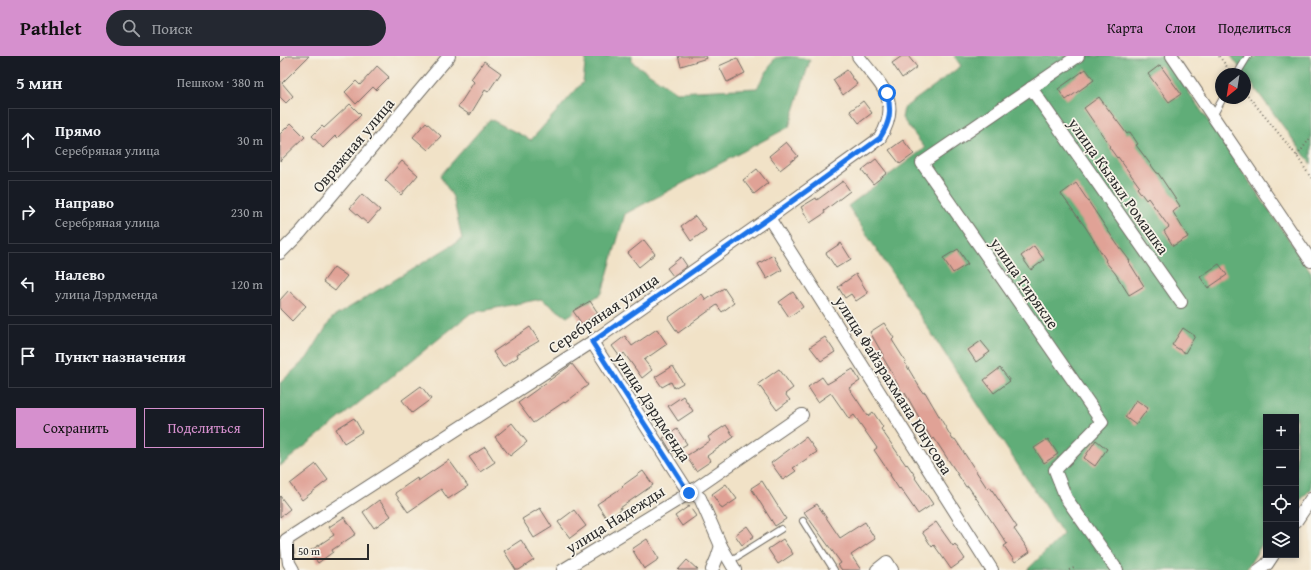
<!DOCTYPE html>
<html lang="ru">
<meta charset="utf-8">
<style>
:root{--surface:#171b24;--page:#242831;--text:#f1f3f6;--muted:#9ea1a6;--line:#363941;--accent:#d690ce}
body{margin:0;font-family:"Gentium Book Plus",serif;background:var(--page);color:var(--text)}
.controls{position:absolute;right:12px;bottom:12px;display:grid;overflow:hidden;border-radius:0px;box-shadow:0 2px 6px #0003}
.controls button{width:36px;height:36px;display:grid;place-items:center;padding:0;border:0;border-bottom:1px solid var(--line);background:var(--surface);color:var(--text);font:20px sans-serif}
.compass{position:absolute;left:935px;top:12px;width:36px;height:36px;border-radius:50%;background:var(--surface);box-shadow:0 2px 6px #0003;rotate:210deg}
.scale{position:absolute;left:12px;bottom:10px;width:77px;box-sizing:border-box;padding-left:4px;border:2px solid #2b2b2b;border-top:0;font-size:11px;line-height:14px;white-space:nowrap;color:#2b2b2b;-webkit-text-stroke:3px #f7f3e8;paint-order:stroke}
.stop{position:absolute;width:12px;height:12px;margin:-9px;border:3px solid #1a73e8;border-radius:50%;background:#fff}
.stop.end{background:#1a73e8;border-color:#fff;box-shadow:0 1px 4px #0008}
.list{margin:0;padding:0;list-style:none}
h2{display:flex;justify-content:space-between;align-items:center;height:52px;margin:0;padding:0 16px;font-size:17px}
h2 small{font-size:13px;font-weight:400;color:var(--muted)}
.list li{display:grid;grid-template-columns:26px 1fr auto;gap:12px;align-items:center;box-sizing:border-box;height:64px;margin:0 8px 8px;padding:0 8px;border:1px solid var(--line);border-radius:0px}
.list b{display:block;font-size:15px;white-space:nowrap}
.list p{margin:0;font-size:13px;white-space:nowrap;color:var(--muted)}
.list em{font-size:13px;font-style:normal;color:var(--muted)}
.actions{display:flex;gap:8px;padding:12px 16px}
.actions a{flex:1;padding:9px 0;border:1px solid var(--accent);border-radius:0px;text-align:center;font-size:14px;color:var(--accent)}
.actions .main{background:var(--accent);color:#111}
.icon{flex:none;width:22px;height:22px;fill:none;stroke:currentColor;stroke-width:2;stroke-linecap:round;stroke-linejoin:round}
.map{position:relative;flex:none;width:1031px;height:514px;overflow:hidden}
header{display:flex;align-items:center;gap:24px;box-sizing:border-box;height:56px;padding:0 20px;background:var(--accent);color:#111}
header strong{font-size:19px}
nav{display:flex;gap:22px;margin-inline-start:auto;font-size:14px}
.search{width:280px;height:36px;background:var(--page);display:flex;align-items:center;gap:10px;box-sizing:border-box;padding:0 14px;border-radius:22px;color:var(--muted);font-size:15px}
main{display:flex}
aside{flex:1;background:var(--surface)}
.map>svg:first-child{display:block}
.forest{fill:#60ad78;stroke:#466c52}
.building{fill:#e0a296}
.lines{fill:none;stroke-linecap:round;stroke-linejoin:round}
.service-casing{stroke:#706b62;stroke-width:8}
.minor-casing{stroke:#706b62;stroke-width:14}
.path{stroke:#706b62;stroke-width:2;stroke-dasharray:1 3;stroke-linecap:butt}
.service{stroke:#fff;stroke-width:6}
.minor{stroke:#fff;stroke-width:12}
.route{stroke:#1a73e8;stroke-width:5}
.labels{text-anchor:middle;stroke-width:3.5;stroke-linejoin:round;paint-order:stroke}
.street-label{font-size:16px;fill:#2b2b2b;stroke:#f7f3e8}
</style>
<header>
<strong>Pathlet</strong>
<div class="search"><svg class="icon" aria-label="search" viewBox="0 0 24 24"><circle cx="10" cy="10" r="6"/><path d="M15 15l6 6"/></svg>Поиск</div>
<nav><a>Карта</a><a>Слои</a><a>Поделиться</a></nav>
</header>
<main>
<aside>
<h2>5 мин<small>Пешком · 380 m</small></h2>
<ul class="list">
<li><svg class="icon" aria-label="ahead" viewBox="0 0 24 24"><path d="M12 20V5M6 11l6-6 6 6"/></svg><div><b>Прямо</b><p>Серебряная улица</p></div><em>30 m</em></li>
<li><svg class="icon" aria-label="right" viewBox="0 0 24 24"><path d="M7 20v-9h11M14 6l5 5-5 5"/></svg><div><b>Направо</b><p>Серебряная улица</p></div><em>230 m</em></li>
<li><svg class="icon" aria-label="left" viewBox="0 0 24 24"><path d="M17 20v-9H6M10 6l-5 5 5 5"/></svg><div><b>Налево</b><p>улица Дэрдменда</p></div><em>120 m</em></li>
<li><svg class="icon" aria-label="arrive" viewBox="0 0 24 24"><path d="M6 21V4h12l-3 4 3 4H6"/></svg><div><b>Пункт назначения</b></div></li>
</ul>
<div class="actions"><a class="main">Сохранить</a><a>Поделиться</a></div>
</aside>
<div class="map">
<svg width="1031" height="514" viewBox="0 0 1031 514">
<rect width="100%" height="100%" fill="#f7f3e8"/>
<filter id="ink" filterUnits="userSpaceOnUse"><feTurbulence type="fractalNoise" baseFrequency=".025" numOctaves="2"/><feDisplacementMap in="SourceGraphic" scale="8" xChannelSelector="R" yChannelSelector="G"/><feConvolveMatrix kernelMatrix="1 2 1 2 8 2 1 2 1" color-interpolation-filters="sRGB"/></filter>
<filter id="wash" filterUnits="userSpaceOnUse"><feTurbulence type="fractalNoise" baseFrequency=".012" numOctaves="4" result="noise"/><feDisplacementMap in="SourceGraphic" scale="16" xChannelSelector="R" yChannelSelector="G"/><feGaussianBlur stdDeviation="0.9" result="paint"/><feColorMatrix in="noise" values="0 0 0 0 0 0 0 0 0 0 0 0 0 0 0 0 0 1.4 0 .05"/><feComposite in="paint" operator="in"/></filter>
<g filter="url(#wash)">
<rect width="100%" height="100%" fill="#f1e2c7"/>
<g class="forest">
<path d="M306 0H352V6L396 36 477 32 495 2C506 0 519 0 530 4L509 71 345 158 322 237 287 261 261 243 191 257 0 410V327L27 302 52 262 182 183 173 141 160 120 210 63 251 84 303 26Z"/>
<polygon points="674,0 884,0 1031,216 1031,433 1016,449 1016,361 986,361 986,482 966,514 747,514 783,478 568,150 645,92 622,62 624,52 681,10"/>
<polygon points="951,0 973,0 974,2 976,0 1031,0 1031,108"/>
</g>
<g id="blocks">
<g class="building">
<polygon points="7,0 29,0 2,27 13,40 6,47 0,41 0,7"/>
<polygon points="398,0 426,0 427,2 401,10"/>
<polygon points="622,0 628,0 637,11 622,22 612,7"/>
<polygon points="457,2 465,17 447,26 439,10"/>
<polygon points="204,5 221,17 208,36 205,34 190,59 178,51 194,26 191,23"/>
<polygon points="880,9 901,38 889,46 868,18"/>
<polygon points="97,10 109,21 96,34 93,31 76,48 65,36 76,25 80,29"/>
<polygon points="806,13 814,24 786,44 778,33"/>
<polygon points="567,14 577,28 563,39 553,24"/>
<polygon points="819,41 847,78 850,76 858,88 856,89 877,117 878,117 900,150 893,156 908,181 893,190 884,175 889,171 868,142 866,144 857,132 859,130 838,101 837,102 829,91 830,90 804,52"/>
<polygon points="583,45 592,57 579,67 570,55"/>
<polygon points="70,48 81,59 57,82 55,80 43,92 32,80 42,70 44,72"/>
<polygon points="146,66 161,80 148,94 133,81"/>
<polygon points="11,67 25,81 0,105 0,78"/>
<polygon points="623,84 634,98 620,108 609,94"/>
<polygon points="506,86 518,100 500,114 489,100"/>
<polygon points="596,103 607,117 593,128 582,114"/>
<polygon points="122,105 138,119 121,139 105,124"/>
<polygon points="477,113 488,127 474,138 463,124"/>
<polygon points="563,125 570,135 544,155 545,157 530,167 521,151 536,142 537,144"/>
<polygon points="796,127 841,194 841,193 850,205 849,206 864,230 849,239 835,217 825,205 826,204 806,172 781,138"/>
<polygon points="82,138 100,154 88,168 70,152"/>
<polygon points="415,160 426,174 411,185 401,170"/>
<polygon points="364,184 375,198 359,211 348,197"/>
<polygon points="561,187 571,203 556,212 546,197"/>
<polygon points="754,190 764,204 751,214 741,200"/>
<polygon points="678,193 688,208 673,217 663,202"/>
<polygon points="493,199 502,214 487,223 478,208"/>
<polygon points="401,201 407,210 393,220 387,212"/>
<polygon points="939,208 947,219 928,232 920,221"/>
<polygon points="54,211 67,220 55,235 43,226"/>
<polygon points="576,218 588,237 576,245 571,238 565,242 558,231"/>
<polygon points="444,232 454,247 442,256 437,249 398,277 388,262 422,238 426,244"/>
<polygon points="9,234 26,250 12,265 0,253 0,244"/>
<polygon points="513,236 523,251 509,261 499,246"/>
<polygon points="310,245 318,257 302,268 293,255"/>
<polygon points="604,267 614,282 612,284 626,306 625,307 643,337 645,336 673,384 675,383 707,432 710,431 737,471 734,473 750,496 735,506 724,490 727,488 688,430 686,431 654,382 652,384 625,337 623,338 614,322 615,322 602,300 603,299 590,276"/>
<polygon points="250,271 259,285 237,298 238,301 223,311 213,296"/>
<polygon points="903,272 915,280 905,297 892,289"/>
<polygon points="377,273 387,288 364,304 372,314 362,322 344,297 340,301 332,290 345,280 352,290"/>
<polygon points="545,281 555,296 541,305 530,291"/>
<polygon points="701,285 710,296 696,306 688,294"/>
<polygon points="292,308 308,329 285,347 284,346 253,367 238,347"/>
<polygon points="393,310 403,327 394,332 391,326 382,331 375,321"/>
<polygon points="720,312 730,325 714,337 704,324"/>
<polygon points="499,313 513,332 505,338 510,344 497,354 478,328"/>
<polygon points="573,313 580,325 569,332 588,360 593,356 603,371 601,373 626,409 627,408 636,421 635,422 653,448 638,458 620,432 619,433 610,419 611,419 594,394 597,392 574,359 569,363 551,337 538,346 528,331 542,321 547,328"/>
<polygon points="141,330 151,343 132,357 122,344"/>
<polygon points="403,340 413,355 398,365 388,350"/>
<polygon points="856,344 868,352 856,369 845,361"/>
<polygon points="74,362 82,376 64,387 56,373"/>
<polygon points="232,367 247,386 230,400 215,381"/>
<polygon points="446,369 454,381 427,400 431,405 416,415 406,400 430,385 428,381"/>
<polygon points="397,373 407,388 392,397 383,382"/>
<polygon points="526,381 537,396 513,412 516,415 503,424 491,407"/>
<polygon points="768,383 778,398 764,407 754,392"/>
<polygon points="816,384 827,393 815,410 804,402"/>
<polygon points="205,391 215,406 200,416 189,401"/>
<polygon points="169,404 188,430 168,443 161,433 128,456 115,437 137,422 138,425"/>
<polygon points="36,408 48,424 22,444 10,428"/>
<polygon points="363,415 373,429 340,452 341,454 327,463 317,448 343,431 342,430"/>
<polygon points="482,425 506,463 495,470 471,432"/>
<polygon points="446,428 457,443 442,453 432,438"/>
<polygon points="0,440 10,453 0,461"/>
<polygon points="99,444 111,460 94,472 83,456"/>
<polygon points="537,448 560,482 585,466 595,483 571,499 581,514 562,514 558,509 561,507 524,456"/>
<polygon points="409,450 416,460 402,470 395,460"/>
<polygon points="260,452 272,471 254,482 242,463"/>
<polygon points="294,454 306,470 290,482 278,466"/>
<polygon points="64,461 76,478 52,494 53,496 38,507 30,495 54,479 49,471"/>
<polygon points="656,466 673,490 675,488 685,503 671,513 654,489 652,491 642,476"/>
<polygon points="467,470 474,480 462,489 455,479"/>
<polygon points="367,483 379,503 364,513 352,493"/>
<polygon points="503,483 513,498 498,508 488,493"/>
<polygon points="241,484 254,504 239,514 236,514 224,495"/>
<polygon points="407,504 418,514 398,514"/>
</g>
</g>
</g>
<g filter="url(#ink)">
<use href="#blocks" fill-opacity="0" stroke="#706b62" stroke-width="1"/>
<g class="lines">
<g class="service-casing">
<g id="service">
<polyline points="957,18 968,0"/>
<polyline points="933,60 943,42"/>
<polyline points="523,465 554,514"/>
<polyline points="450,505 501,473"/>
</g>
</g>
<g class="minor-casing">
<g id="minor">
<polyline points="798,0 642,107 822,366 775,414 786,442 837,514"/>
<polyline points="892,0 1031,205"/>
<polyline points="751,32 901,246"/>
<polyline points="489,162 712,514"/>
<polyline points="0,197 21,176 169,0"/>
<polyline points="312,286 409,437 413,437 420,442 441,490 455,514"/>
<polyline points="1016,465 1031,443"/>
<path d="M13 514 9 507 6 484 312 286 489 162 600 82C623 44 600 29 578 0"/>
<polyline points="283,514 409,437 522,359"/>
<polyline points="432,514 437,502 441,490"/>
<polyline points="597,514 607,506 612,514"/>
<polyline points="979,514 987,508 993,499"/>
</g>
</g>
<g class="path">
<polyline points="939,0 950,15"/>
<polyline points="965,36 1017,100 1031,122"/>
<polyline points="1017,100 1031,81"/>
<polyline points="789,514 794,512 795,514"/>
</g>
<use href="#service" class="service"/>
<use href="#minor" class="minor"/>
</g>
</g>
<g class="lines" filter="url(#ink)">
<path class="route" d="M409 437 312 286 489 162 600 82C610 66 612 55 607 37"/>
</g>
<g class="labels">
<g class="street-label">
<text transform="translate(73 89) rotate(-50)" y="6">Овражная улица</text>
<text transform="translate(839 130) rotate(55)" y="6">улица Кызыл Ромашка</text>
<text transform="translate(745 227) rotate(55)" y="6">улица Тирякле</text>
<text transform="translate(323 257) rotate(-34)" y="6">Серебряная улица</text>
<text transform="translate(614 329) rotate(58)" y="6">улица Файзрахмана Юнусова</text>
<text transform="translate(373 351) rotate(57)" y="6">улица Дэрдменда</text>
<text transform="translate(335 463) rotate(-32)" y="6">улица Надежды</text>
</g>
</g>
</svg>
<div class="controls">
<button>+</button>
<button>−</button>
<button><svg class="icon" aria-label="locate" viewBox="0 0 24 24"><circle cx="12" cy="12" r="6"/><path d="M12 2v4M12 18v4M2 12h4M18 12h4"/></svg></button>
<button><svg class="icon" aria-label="layers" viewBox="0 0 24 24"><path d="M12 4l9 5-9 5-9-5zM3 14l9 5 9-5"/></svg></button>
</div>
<svg class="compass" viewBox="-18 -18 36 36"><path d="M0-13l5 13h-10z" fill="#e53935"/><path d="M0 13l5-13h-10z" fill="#9ea1a6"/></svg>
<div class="scale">50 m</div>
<div class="stop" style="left:607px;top:37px"></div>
<div class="stop end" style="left:409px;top:437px"></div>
</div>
</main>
